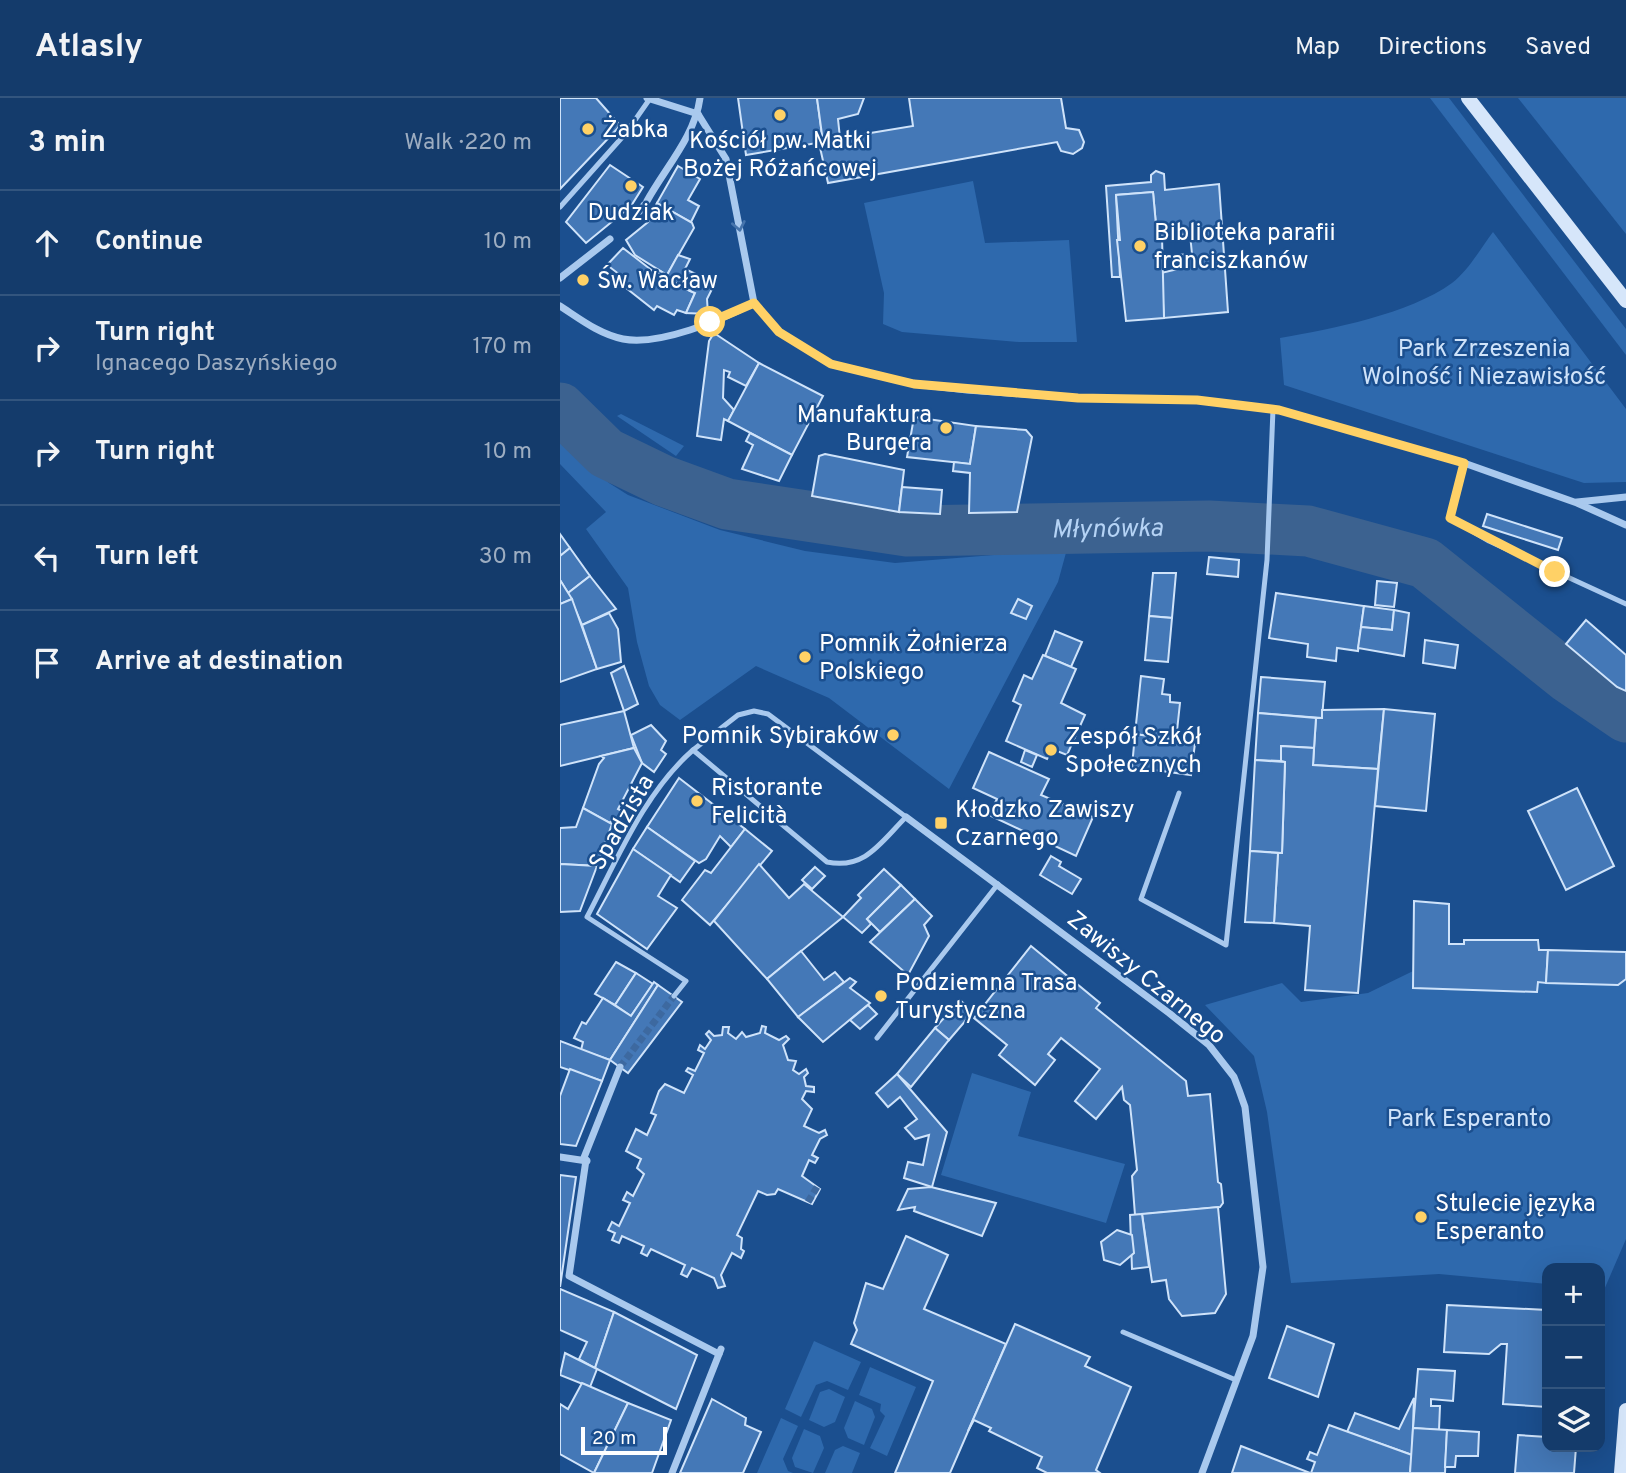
<!DOCTYPE html>
<meta charset="utf-8">
<style>
:root{--surface:#143b6b;--page:#214673;--text:#f1f3f6;--muted:#9dadc1;--line:#33557e}
body{margin:0;font-family:Overpass,sans-serif;background:var(--page);color:var(--text)}
.controls{position:absolute;right:21px;bottom:21px;display:grid;overflow:hidden;border-radius:14px;box-shadow:0 7px 28px #0002}
.controls button{width:63px;height:63px;display:grid;place-items:center;padding:0;border:0;border-bottom:2px solid var(--line);background:var(--surface);color:var(--text);font:35px sans-serif}
.scale{position:absolute;left:21px;bottom:18px;width:86px;box-sizing:border-box;padding-left:7px;border:4px solid #fff;border-top:0;font-size:19px;line-height:24px;white-space:nowrap;color:#fff;-webkit-text-stroke:5px #1b4f8f;paint-order:stroke}
.stop{position:absolute;width:21px;height:21px;margin:-16px;border:5px solid #ffd166;border-radius:50%;background:#fff}
.stop.end{background:#ffd166;border-color:#fff;box-shadow:0 2px 7px #0008}
.list{margin:0;padding:0;list-style:none}
h2{display:flex;justify-content:space-between;align-items:center;height:91px;margin:0;padding:0 28px;font-size:30px}
h2 small{font-size:23px;font-weight:400;color:var(--muted)}
.list li{display:grid;grid-template-columns:46px 1fr auto;gap:21px;align-items:center;box-sizing:border-box;height:105px;padding:0 28px;border-top:2px solid var(--line)}
.list b{display:block;font-size:26px;white-space:nowrap}
.list p{margin:0;font-size:23px;white-space:nowrap;color:var(--muted)}
.list em{font-size:23px;font-style:normal;color:var(--muted)}
.icon{flex:none;width:38px;height:38px;fill:none;stroke:currentColor;stroke-width:2;stroke-linecap:round;stroke-linejoin:round}
.map{position:relative;flex:none;width:1066px;height:1375px;overflow:hidden}
header{display:flex;align-items:center;gap:42px;box-sizing:border-box;height:98px;padding:0 35px;background:var(--surface);border-bottom:2px solid var(--line)}
header strong{font-size:33px}
nav{display:flex;gap:38px;margin-inline-start:auto;font-size:24px}
main{display:flex}
aside{flex:1;background:var(--surface)}
.map>svg:first-child{display:block}
.green{fill:#2e69ad}
.lines{fill:none;stroke-linecap:round;stroke-linejoin:round}
.river{stroke:#3c6290;stroke-width:51}
.building{fill:#4478b7;stroke:#cfe3fa;stroke-width:2}
.street-tunnel{stroke:#3d69a0;stroke-width:7;stroke-dasharray:7 3.5;stroke-linecap:butt}
.lane{stroke:#a9c9ee;stroke-width:5}
.street{stroke:#a9c9ee;stroke-width:7}
.secondary{stroke:#d6e6fa;stroke-width:14}
.oneway{stroke:#4674ac}
.route{stroke:#ffd166;stroke-width:9}
.poi-dot{fill:#ffd166;stroke:#1b4f8f;stroke-width:2.5}
.labels{text-anchor:middle;stroke-width:5;stroke-linejoin:round;paint-order:stroke}
.poi-label{font-size:24px;fill:#fff;stroke:#1b4f8f;text-anchor:start}
.park-label{font-size:24px;fill:#cfe3fa;stroke:#1b4f8f}
.street-label{font-size:24px;fill:#fff;stroke:#1b4f8f}
.water-label{font-size:26px;font-style:italic;fill:#b5d3f5;stroke:#1b4f8f}
</style>
<header>
<strong>Atlasly</strong>
<nav><a>Map</a><a>Directions</a><a>Saved</a></nav>
</header>
<main>
<aside>
<h2>3 min<small>Walk · 220 m</small></h2>
<ul class="list">
<li><svg class="icon" aria-label="ahead" viewBox="0 0 24 24"><path d="M12 20V5M6 11l6-6 6 6"/></svg><div><b>Continue</b></div><em>10 m</em></li>
<li><svg class="icon" aria-label="right" viewBox="0 0 24 24"><path d="M7 20v-9h11M14 6l5 5-5 5"/></svg><div><b>Turn right</b><p>Ignacego Daszyńskiego</p></div><em>170 m</em></li>
<li><svg class="icon" aria-label="right" viewBox="0 0 24 24"><path d="M7 20v-9h11M14 6l5 5-5 5"/></svg><div><b>Turn right</b></div><em>10 m</em></li>
<li><svg class="icon" aria-label="left" viewBox="0 0 24 24"><path d="M17 20v-9H6M10 6l-5 5 5 5"/></svg><div><b>Turn left</b></div><em>30 m</em></li>
<li><svg class="icon" aria-label="arrive" viewBox="0 0 24 24"><path d="M6 21V4h12l-3 4 3 4H6"/></svg><div><b>Arrive at destination</b></div></li>
</ul>
</aside>
<div class="map">
<svg width="1066" height="1375" viewBox="0 0 1066 1375">
<rect width="100%" height="100%" fill="#1b4f8f"/>
<g class="green">
<polygon points="870,0 889,0 1066,231 1066,257"/>
<polygon points="958,0 1066,0 1066,136"/>
<polygon points="413,83 425,145 509,142 517,244 459,244 342,234 323,226 324,195 304,105"/>
<path d="M933 134 1066 311V384L1024 385 724 287 720 240C772 231 849 216 892 185 908 173 921 150 933 134Z"/>
<polygon points="61,316 124,348 116,358 57,318"/>
<polygon points="0,341 49,385 68,397 160,432 245,453 335,465 507,451 498,484 389,691 269,600 196,568 120,622 100,607 89,588 77,544 68,490 26,431 46,414 0,366"/>
<polygon points="1066,853 1066,1141 1044,1192 1040,1191 1040,1170 987,1170 987,1186 879,1176 731,1185 707,1014 694,958 645,907 722,885 741,904 808,895 888,856"/>
<polygon points="412,975 471,994 458,1038 565,1066 546,1125 381,1077"/>
<polygon points="254,1243 301,1264 288,1292 267,1283 256,1287 241,1319 225,1311"/>
<polygon points="310,1269 356,1289 327,1358 310,1350 325,1318 320,1313 321,1306 299,1297"/>
<polygon points="269,1291 285,1299 275,1324 264,1329 249,1322 260,1294"/>
<polygon points="295,1303 312,1311 315,1319 304,1347 288,1340 284,1330"/>
<polygon points="221,1320 238,1328 223,1361 228,1373 233,1375 197,1375"/>
<polygon points="244,1331 260,1338 264,1350 253,1375 235,1369 232,1360"/>
<polygon points="283,1348 300,1355 292,1375 265,1375 275,1352"/>
</g>
<g class="lines">
<path class="river" id="s1" d="M0 310 46 355 104 383 167 406 347 433 649 428 748 433 865 465 1009 580 1066 619"/>
</g>
<g class="building">
<polygon points="0,0 36,0 58,25 58,30 0,91"/>
<polygon points="178,0 257,0 263,44 186,57"/>
<polygon points="257,0 304,0 298,16 278,21 280,40 353,28 349,0 501,0 506,30 519,32 524,44 522,50 513,56 501,53 497,44 268,85 259,45 263,44"/>
<polygon points="50,67 83,89 71,108 26,145 6,124"/>
<polygon points="118,68 140,81 128,102 139,108 131,124 97,105"/>
<polygon points="596,73 604,76 605,92 659,86 668,214 604,220 601,175 618,171 617,157 632,156 630,136 597,138 593,94 556,97 560,179 552,179 546,88 591,84 591,77"/>
<polygon points="593,94 597,138 602,138 604,220 566,223 557,142 560,142 556,97"/>
<polygon points="97,105 132,125 134,130 107,177 75,157 66,142 88,124"/>
<polygon points="63,150 103,181 135,195 126,215 117,212 114,217 97,208 94,212 61,186 64,180 47,167"/>
<polygon points="118,157 130,161 125,171 138,177 130,193 95,174 97,171 107,177"/>
<polygon points="138,177 155,185 147,201 148,216 126,215 135,195 130,193"/>
<polygon points="154,235 199,265 186,288 168,279 170,274 164,272 163,300 174,312 168,323 164,321 161,342 137,338 149,243"/>
<polygon points="199,265 263,298 232,357 168,323"/>
<polygon points="354,319 416,328 410,366 347,359"/>
<polygon points="416,328 466,332 472,339 457,414 409,415 410,375 393,373 394,364 410,366"/>
<polygon points="190,335 232,357 219,383 182,371 193,347 186,343"/>
<polygon points="265,356 344,372 339,414 252,398 259,358"/>
<polygon points="342,389 382,392 380,416 339,414"/>
<polygon points="927,416 1002,440 998,452 923,428"/>
<polygon points="0,436 10,450 0,458"/>
<polygon points="10,450 30,478 8,495 0,482 0,458"/>
<polygon points="649,459 679,462 678,479 647,476"/>
<polygon points="593,475 616,475 612,520 589,518"/>
<polygon points="30,478 56,511 22,527 8,495"/>
<polygon points="0,482 12,501 0,506"/>
<polygon points="817,483 837,485 834,509 815,507"/>
<polygon points="716,495 804,508 798,553 777,550 776,563 747,559 748,546 709,540"/>
<polygon points="12,501 37,571 0,584 0,506"/>
<polygon points="458,501 472,508 466,521 451,515"/>
<polygon points="804,508 834,512 832,532 801,529"/>
<polygon points="834,512 849,515 844,558 798,550 801,529 832,532"/>
<polygon points="49,515 58,531 61,564 37,571 22,527"/>
<polygon points="589,518 612,520 608,564 585,562"/>
<polygon points="1026,522 1066,557 1066,593 1057,589 1006,546"/>
<polygon points="495,533 522,544 511,569 485,558"/>
<polygon points="865,542 898,547 895,570 863,565"/>
<polygon points="483,557 516,571 501,605 525,617 507,657 492,651 487,661 446,643 461,607 453,603 464,577 472,581"/>
<polygon points="64,568 78,606 64,613 51,575"/>
<polygon points="581,578 604,581 602,596 610,597 610,604 620,605 616,642 575,636"/>
<polygon points="701,579 765,584 762,620 698,615"/>
<polygon points="824,611 818,671 753,667 756,620 762,620 762,612"/>
<polygon points="824,611 875,616 866,713 815,708"/>
<polygon points="64,613 74,650 0,668 0,627"/>
<polygon points="698,615 756,620 754,650 721,648 721,663 695,662"/>
<polygon points="91,627 106,643 101,652 106,656 94,674 82,665 71,637"/>
<polygon points="575,636 635,645 631,677 572,669"/>
<polygon points="721,648 754,650 753,667 818,671 798,895 745,892 750,828 714,825 718,755 722,755 725,664 721,663"/>
<polygon points="74,650 82,665 58,711 62,713 57,722 53,720 50,725 23,710 39,666 44,660 41,658"/>
<polygon points="465,652 477,657 472,669 461,664"/>
<polygon points="429,654 489,681 481,697 533,719 516,758 429,717 437,701 413,690"/>
<polygon points="695,662 725,664 722,755 690,753"/>
<polygon points="119,680 185,731 171,749 160,738 146,761 139,765 87,729"/>
<polygon points="1017,690 1054,768 1006,792 968,713"/>
<polygon points="23,710 52,726 37,768 0,766 0,730 16,729"/>
<polygon points="87,729 135,763 120,784 73,751"/>
<polygon points="185,731 212,753 150,827 122,802 145,772 151,775"/>
<polygon points="73,751 111,777 98,798 117,810 87,851 37,816"/>
<polygon points="690,753 718,755 714,825 685,824"/>
<polygon points="491,758 501,764 499,768 521,781 512,796 480,777"/>
<polygon points="0,766 37,768 20,813 0,814"/>
<polygon points="199,766 229,800 244,786 283,819 207,881 154,823"/>
<polygon points="255,769 265,778 252,791 242,782"/>
<polygon points="324,771 341,787 307,821 311,826 302,835 283,819 301,800 298,797"/>
<polygon points="341,787 355,801 320,834 307,821"/>
<polygon points="355,801 372,818 364,827 369,838 348,877 310,844"/>
<polygon points="854,803 889,806 889,846 904,846 904,842 978,842 979,852 988,852 986,885 978,884 977,894 853,890"/>
<polygon points="471,848 540,905 536,910 626,983 628,998 650,996 658,1084 661,1086 663,1105 660,1109 575,1117 572,1078 577,1072 570,1007 564,1002 562,989 536,1021 515,1003 540,971 501,940 488,956 495,962 475,987 439,957 447,947 414,920"/>
<polygon points="988,852 1066,854 1066,881 1058,887 986,885"/>
<polygon points="241,853 264,882 275,874 284,884 238,919 207,881"/>
<polygon points="56,864 76,875 55,907 35,896"/>
<polygon points="76,875 93,886 71,918 55,907"/>
<polygon points="290,880 296,884 290,890 310,905 263,944 238,919"/>
<polygon points="94,884 98,887 50,962 21,952 23,944 14,940 22,924 26,926 43,900 71,918"/>
<polygon points="98,887 122,904 68,975 50,962"/>
<polygon points="400,902 413,914 389,942 375,930"/>
<polygon points="308,907 317,916 300,931 290,922"/>
<polygon points="202,928 206,929 205,935 219,942 226,938 229,941 223,947 228,962 236,963 233,972 239,976 246,971 248,975 244,979 246,988 254,989 254,994 246,993 242,1001 252,1011 244,1028 259,1035 265,1032 267,1037 260,1041 252,1057 258,1060 255,1065 249,1062 242,1078 260,1091 252,1106 218,1091 215,1096 207,1097 198,1093 177,1137 182,1140 181,1151 184,1153 181,1160 172,1155 161,1177 165,1188 158,1190 154,1180 132,1170 127,1179 121,1176 125,1167 91,1151 87,1158 81,1155 84,1148 62,1138 59,1145 52,1142 55,1135 48,1132 52,1124 59,1128 70,1105 63,1102 67,1094 73,1098 84,1076 77,1070 81,1061 66,1053 76,1031 87,1037 96,1017 91,1015 99,993 105,986 124,995 133,977 126,973 128,970 135,973 144,955 138,952 140,947 145,951 151,942 146,936 149,933 154,938 162,937 163,929 169,929 168,935 176,941 182,934 186,939 200,935"/>
<polygon points="375,930 389,942 351,989 337,976"/>
<polygon points="0,943 50,962 42,983 0,969"/>
<polygon points="10,971 42,983 16,1048 0,1046 0,998"/>
<polygon points="337,976 387,1034 372,1089 344,1080 348,1064 363,1067 369,1037 355,1041 345,1030 357,1021 340,999 328,1009 316,995"/>
<polygon points="0,1077 16,1079 0,1189"/>
<polygon points="371,1089 436,1105 422,1138 354,1113 355,1109 338,1112 348,1091"/>
<polygon points="658,1109 666,1196 655,1215 622,1218 609,1201 606,1182 592,1184 582,1116"/>
<polygon points="582,1116 589,1169 572,1171 570,1117"/>
<polygon points="557,1132 572,1137 574,1155 560,1167 544,1162 541,1144"/>
<polygon points="346,1138 388,1157 364,1211 446,1246 390,1375 335,1375 373,1283 291,1246 297,1232 294,1225 306,1185 323,1191"/>
<polygon points="0,1191 54,1214 35,1270 19,1261 27,1244 0,1232"/>
<polygon points="887,1207 987,1212 987,1309 943,1306 947,1246 941,1246 929,1256 884,1254"/>
<polygon points="54,1214 137,1257 116,1311 35,1270"/>
<polygon points="455,1226 530,1259 525,1268 571,1289 536,1372 540,1375 487,1375 477,1370 482,1359 429,1333 431,1330 414,1322 408,1333"/>
<polygon points="727,1228 774,1246 758,1299 709,1280"/>
<polygon points="5,1255 37,1271 30,1289 0,1277"/>
<polygon points="858,1271 895,1273 893,1303 871,1301 871,1308 880,1308 879,1332 853,1330"/>
<polygon points="22,1285 68,1305 34,1375 0,1356 0,1306 8,1311"/>
<polygon points="854,1300 852,1357 787,1334 795,1315 839,1331"/>
<polygon points="152,1301 186,1320 185,1327 201,1334 183,1375 120,1375"/>
<polygon points="68,1305 111,1322 92,1375 34,1375"/>
<polygon points="769,1327 852,1357 850,1375 751,1375 755,1364 747,1361 750,1354 757,1357"/>
<polygon points="853,1330 887,1332 885,1375 850,1375"/>
<polygon points="887,1332 919,1334 918,1358 896,1358 895,1369 885,1369"/>
<polygon points="958,1337 987,1339 987,1349 1016,1349 1014,1375 955,1375"/>
<polygon points="681,1348 750,1375 672,1375"/>
</g>
<g class="lines">
<g class="street-tunnel">
<polyline points="60,969 114,898"/>
<polyline points="248,1104 257,1089"/>
</g>
<g class="lane">
<polyline points="0,109 66,35 89,2"/>
<polyline points="904,365 890,420 929,443 1066,506"/>
<path d="M194 613 208 616 346 719C321 744 305 772 267 764L133 652 178 617Z"/>
<polyline points="619,695 581,801 666,847 707,462 713,311"/>
<path d="M114 898 126 883 27 819C57 762 84 695 133 652"/>
<polyline points="317,940 438,786"/>
<polyline points="563,1234 676,1282"/>
</g>
<g class="street">
<polyline points="87,0 138,16"/>
<polyline points="138,16 166,61 194,205 219,234 271,266 354,286 407,292 518,300 637,302 719,312 904,365 1017,405 1066,427"/>
<path d="M87 103C105 70 135 38 140 0"/>
<polyline points="80,113 84,107"/>
<polyline points="0,180 50,141"/>
<path d="M0 208C20 221 39 236 63 241 100 248 161 222 194 205"/>
<polyline points="1017,404 1066,399"/>
<polyline points="346,719 609,915 649,947 674,979 679,992 685,1009 703,1169 693,1238 642,1375"/>
<polyline points="0,1059 27,1063"/>
<polyline points="23,1062 60,969"/>
<polyline points="26,1062 9,1178 159,1256"/>
<polyline points="112,1375 161,1251"/>
</g>
<g class="secondary">
<polyline points="908,0 1066,203"/>
<polyline points="1061,1375 1066,1312"/>
</g>
</g>
<defs><path id="oneway-chevron" d="M-2-3.5L2.5 0L-2 3.5" fill="none" stroke-width="1.6" stroke-linecap="round" stroke-linejoin="round" transform="scale(1.75)"/></defs>
<use class="oneway" href="#oneway-chevron" transform="translate(179 128) rotate(79)"/>
<g class="lines">
<polyline class="route" points="150,224 194,205 219,234 271,266 354,286 518,300 637,302 719,312 904,365 890,420 995,474"/>
</g>
<g class="poi-dot">
<circle cx="220" cy="17" r="7"/>
<circle cx="28" cy="31" r="7"/>
<circle cx="71" cy="88" r="7"/>
<circle cx="580" cy="148" r="7"/>
<circle cx="23" cy="182" r="7"/>
<circle cx="386" cy="330" r="7"/>
<circle cx="245" cy="559" r="7"/>
<circle cx="333" cy="637" r="7"/>
<circle cx="491" cy="652" r="7"/>
<circle cx="137" cy="703" r="7"/>
<rect x="374" y="718" width="14" height="14" rx="3.5"/>
<circle cx="321" cy="898" r="7"/>
<circle cx="861" cy="1119" r="7"/>
</g>
<g class="labels">
<g class="poi-label">
<text x="42" y="39">Żabka</text>
<text x="220" y="50" text-anchor="middle">Kościół pw. Matki<tspan x="220" dy="28">Bożej Różańcowej</tspan></text>
<text x="71" y="122" text-anchor="middle">Dudziak</text>
<text x="594" y="142">Biblioteka parafii<tspan x="594" dy="28">franciszkanów</tspan></text>
<text x="37" y="190">Św. Wacław</text>
<text x="372" y="324" text-anchor="end">Manufaktura<tspan x="372" dy="28">Burgera</tspan></text>
<text x="259" y="553">Pomnik Żołnierza<tspan x="259" dy="28">Polskiego</tspan></text>
<text x="319" y="645" text-anchor="end">Pomnik Sybiraków</text>
<text x="505" y="646">Zespół Szkół<tspan x="505" dy="28">Społecznych</tspan></text>
<text x="151" y="697">Ristorante<tspan x="151" dy="28">Felicità</tspan></text>
<text x="395" y="719">Kłodzko Zawiszy<tspan x="395" dy="28">Czarnego</tspan></text>
<text x="335" y="892">Podziemna Trasa<tspan x="335" dy="28">Turystyczna</tspan></text>
<text x="875" y="1113">Stulecie języka<tspan x="875" dy="28">Esperanto</tspan></text>
</g>
<g class="park-label">
<text x="924" y="258">Park Zrzeszenia<tspan x="924" dy="28">Wolność i Niezawisłość</tspan></text>
<text x="909" y="1028">Park Esperanto</text>
</g>
<g class="street-label">
<text transform="translate(61 724) rotate(-60)" y="8">Spadzista</text>
<text transform="translate(587 879) rotate(39)" y="8">Zawiszy Czarnego</text>
</g>
<g class="water-label">
<text dy="9" stroke="none"><textPath href="#s1" startOffset="578">Młynówka</textPath></text>
</g>
</g>
</svg>
<div class="controls">
<button>+</button>
<button>−</button>
<button><svg class="icon" aria-label="layers" viewBox="0 0 24 24"><path d="M12 4l9 5-9 5-9-5zM3 14l9 5 9-5"/></svg></button>
</div>
<div class="scale">20 m</div>
<div class="stop" style="left:150px;top:224px"></div>
<div class="stop end" style="left:995px;top:474px"></div>
</div>
</main>
